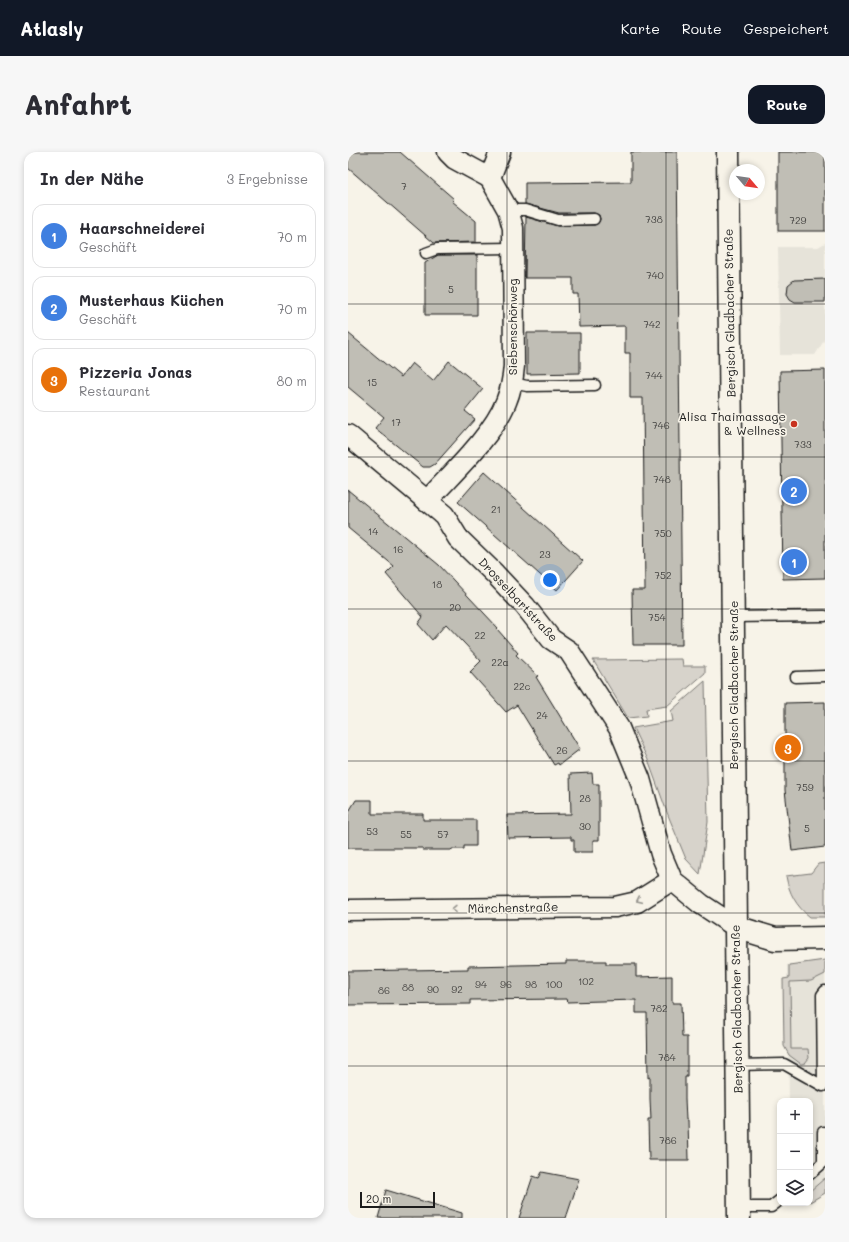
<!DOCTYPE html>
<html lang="de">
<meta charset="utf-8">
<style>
:root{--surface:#fff;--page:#f7f7f7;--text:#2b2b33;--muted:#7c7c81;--line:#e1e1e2;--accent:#111827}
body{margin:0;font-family:Mali,sans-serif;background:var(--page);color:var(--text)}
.controls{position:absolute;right:12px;bottom:12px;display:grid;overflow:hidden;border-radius:8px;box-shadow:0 2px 6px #0003}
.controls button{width:36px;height:36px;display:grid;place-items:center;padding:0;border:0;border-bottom:1px solid var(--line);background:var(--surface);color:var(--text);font:20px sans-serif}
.compass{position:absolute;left:381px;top:12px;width:36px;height:36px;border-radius:50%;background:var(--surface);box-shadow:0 2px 6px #0003;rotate:119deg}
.scale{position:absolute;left:12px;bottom:10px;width:75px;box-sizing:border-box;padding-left:4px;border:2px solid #1c1c1c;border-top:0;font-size:11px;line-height:14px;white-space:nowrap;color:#1c1c1c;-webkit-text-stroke:3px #f7f3e8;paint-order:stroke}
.you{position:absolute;left:202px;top:428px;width:14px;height:14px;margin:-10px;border:3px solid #fff;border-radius:50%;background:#1a73e8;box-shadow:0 0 0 6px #1a73e833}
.badge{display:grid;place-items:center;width:26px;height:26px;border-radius:50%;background:var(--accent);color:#fff;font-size:13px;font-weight:700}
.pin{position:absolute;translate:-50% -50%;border:2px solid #fff;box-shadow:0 1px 4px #0006}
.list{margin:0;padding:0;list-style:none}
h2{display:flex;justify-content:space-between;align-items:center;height:52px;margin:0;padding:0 16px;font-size:17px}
h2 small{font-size:13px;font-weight:400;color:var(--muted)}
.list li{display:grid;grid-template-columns:26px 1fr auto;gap:12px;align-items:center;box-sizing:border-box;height:64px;margin:0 8px 8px;padding:0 8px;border:1px solid var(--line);border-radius:12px}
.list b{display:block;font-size:15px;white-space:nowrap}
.list p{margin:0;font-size:13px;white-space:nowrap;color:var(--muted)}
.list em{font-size:13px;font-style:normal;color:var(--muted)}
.icon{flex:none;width:22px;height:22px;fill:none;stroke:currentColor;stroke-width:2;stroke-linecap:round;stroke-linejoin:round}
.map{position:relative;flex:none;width:477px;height:1066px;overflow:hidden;border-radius:12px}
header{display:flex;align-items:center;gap:24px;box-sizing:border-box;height:56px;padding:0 20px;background:var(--accent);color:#fff}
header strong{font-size:19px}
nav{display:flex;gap:22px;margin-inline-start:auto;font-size:14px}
.intro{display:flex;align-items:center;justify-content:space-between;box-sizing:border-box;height:96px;padding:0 24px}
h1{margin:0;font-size:28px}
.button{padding:10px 18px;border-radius:12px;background:var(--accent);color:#fff;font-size:14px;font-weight:700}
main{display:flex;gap:24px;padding:0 24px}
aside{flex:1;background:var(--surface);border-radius:12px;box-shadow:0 2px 6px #0003}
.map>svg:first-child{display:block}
.built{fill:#e6e3d9}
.green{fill:#d7d3cb;stroke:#7a7874}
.building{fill:#c0beb5;stroke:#1c1c1c}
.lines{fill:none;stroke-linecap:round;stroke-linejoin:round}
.service-casing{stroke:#1c1c1c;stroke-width:13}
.minor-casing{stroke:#1c1c1c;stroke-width:23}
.secondary-casing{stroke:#1c1c1c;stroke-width:25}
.primary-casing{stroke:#1c1c1c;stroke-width:25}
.service{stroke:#f7f3e8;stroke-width:10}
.minor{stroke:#f7f3e8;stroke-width:20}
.secondary{stroke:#f7f3e8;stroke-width:22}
.primary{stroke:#f7f3e8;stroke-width:22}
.oneway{stroke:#94928c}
.grid{fill:none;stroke:#1c1c1c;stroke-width:1;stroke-opacity:0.55}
.poi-dot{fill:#c8321e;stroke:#f7f3e8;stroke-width:1.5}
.labels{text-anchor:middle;stroke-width:3.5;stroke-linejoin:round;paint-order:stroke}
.number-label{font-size:10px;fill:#454442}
.street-label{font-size:12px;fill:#1c1c1c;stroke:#f7f3e8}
.poi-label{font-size:12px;fill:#1c1c1c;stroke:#f7f3e8;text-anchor:end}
</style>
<header>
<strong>Atlasly</strong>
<nav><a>Karte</a><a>Route</a><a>Gespeichert</a></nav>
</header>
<div class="intro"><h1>Anfahrt</h1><a class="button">Route</a></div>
<main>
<aside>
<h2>In der Nähe<small>3 Ergebnisse</small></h2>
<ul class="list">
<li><span class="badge" style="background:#3f7fe0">1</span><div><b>Haarschneiderei</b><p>Geschäft</p></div><em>70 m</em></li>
<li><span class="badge" style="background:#3f7fe0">2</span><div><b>Musterhaus Küchen</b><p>Geschäft</p></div><em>70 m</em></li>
<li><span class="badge" style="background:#e8710a">3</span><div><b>Pizzeria Jonas</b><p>Restaurant</p></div><em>80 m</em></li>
</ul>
</aside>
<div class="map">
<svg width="477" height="1066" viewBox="0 0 477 1066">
<rect width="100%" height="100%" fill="#f7f3e8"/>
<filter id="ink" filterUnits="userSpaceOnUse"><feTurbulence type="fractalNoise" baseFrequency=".025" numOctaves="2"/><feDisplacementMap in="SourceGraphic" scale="8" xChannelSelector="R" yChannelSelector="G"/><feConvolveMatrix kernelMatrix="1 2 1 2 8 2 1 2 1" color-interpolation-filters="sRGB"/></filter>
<g filter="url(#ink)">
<g class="built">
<polygon points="477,91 477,187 467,203 432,203 430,95 470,95"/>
<polygon points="477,808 477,1042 462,1051 462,949 441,949 439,813"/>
</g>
<g class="green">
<polygon points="334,507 335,514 357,514 357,521 319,554 298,557 299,564 280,566 245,508"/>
<polygon points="357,529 360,670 352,722 338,707 320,663 300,608 285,576 325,569 323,559"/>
<path d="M477 711V765H462C448 754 441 741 438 724L463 721 470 712Z"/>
<polygon points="477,808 477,822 463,829 442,830 443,897 460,897 461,906 457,911 453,912 441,903 436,894 435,827 441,826 441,813"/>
<polygon points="477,1026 477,1041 462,1050 462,1039"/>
</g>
<g class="building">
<polygon points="0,0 52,0 106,47 104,49 128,69 128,90 86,91 0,16"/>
<polygon points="283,0 329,0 334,493 285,493 284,438 297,438 295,246 282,246 282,201 277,201 277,174 231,175 230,142 225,142 225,126 177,126 178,65 210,74 247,73 251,70 252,67 251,63 246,61 211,61 177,52 177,31 283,30"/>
<rect x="430" y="0" width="47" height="79"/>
<polygon points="90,103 129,103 129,163 77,163 77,111"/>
<polygon points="477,127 477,150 447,150 442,147 439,142 440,133 446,128"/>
<polygon points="0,181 53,225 64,211 85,229 101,209 135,237 117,259 127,267 87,312 82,315 75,315 27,276 36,265 0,235"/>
<polygon points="179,181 232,181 232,221 179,222"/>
<polygon points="477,218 477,426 435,427 432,219"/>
<polygon points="136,320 235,409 209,438 110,350"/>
<polygon points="0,338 91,413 150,476 149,477 170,501 168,503 190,524 188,525 232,597 211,613 210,611 206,613 169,553 158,560 122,520 133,509 98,472 84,488 70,472 75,465 38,422 46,414 0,376"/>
<polygon points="477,550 477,695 444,699 437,638 437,551"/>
<polygon points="244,621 245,632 251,632 251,688 245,688 245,700 226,700 226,688 223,688 223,685 160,686 159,663 223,662 222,622"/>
<polygon points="8,648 24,648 24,662 75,662 75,668 128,668 128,694 116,694 116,697 104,697 103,698 75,698 75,696 0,696 0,661"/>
<polygon points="218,809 258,809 258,812 288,812 288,825 324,824 324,851 333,851 334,885 339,885 339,925 337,925 337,947 338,968 340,968 341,1008 301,1008 300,968 303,968 302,947 302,925 300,926 299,861 288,861 288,848 219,850 218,847 122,848 122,852 0,853 0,819 120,817 120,814 218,812"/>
<polygon points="194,1020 231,1027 218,1066 171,1066 185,1024 191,1026"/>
<polygon points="38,1038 114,1061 114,1066 30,1066"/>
</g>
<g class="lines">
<g class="service-casing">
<g id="service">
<polyline points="160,58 177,58 210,68 246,67"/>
<polyline points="78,101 89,97 165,96"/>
<polyline points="164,231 179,234 247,233"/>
<polyline points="385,465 477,464"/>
<polyline points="448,525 477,524"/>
<polyline points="390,913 436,912 475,934 474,843 477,839"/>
<polyline points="475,980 475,1010"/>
<polyline points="462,1022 477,1009"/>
<polyline points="391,1055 423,1055 432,1048"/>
</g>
</g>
<g class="minor-casing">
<g id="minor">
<polyline points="100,0 107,7 142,26"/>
<polyline points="0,283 96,363 110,386 147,422 177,454 203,487 221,499 271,576 292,627 313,702 324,728 353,752 388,775"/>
<path d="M79 349C104 321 144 285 158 250 163 238 165 227 166 214L165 76 160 58 142 26 152 0"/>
<polyline points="0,758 267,755 289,750 324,728"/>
</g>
</g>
<g class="secondary-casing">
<polyline id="secondary" points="388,775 427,787 477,786"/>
</g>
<g class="primary-casing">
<polyline id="primary" points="380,0 391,1066"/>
</g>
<use href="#service" class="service"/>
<use href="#minor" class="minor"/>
<use href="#secondary" class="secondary"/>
<use href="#primary" class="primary"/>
</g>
<defs><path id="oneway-chevron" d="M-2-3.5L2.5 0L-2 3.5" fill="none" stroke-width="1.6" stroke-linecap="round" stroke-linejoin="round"/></defs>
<g class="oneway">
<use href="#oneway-chevron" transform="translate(291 748) rotate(155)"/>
<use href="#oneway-chevron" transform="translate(106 757) rotate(179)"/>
</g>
</g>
<path class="grid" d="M159 0V1066M318 0V1066M0 152H477M0 305H477M0 457H477M0 609H477M0 761H477M0 914H477"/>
<circle class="poi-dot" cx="446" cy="272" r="4"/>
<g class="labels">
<g class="number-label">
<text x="56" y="38">7</text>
<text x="306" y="71">738</text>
<text x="450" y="72">729</text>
<text x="307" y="127">740</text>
<text x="103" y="141">5</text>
<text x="304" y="176">742</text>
<text x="306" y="227">744</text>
<text x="24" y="234">15</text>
<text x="48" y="274">17</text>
<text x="313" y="277">746</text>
<text x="455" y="296">733</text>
<text x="314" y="331">748</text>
<text x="148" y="361">21</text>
<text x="25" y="383">14</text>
<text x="315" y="385">750</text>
<text x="50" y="401">16</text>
<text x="197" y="406">23</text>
<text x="315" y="427">752</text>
<text x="89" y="436">18</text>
<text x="107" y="459">20</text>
<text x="309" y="469">754</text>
<text x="132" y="487">22</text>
<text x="152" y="514">22a</text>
<text x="174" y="538">22c</text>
<text x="194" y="567">24</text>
<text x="214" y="602">26</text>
<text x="457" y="639">759</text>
<text x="237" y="650">28</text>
<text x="237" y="678">30</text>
<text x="459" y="680">5</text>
<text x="24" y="683">53</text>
<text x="58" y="686">55</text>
<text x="95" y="686">57</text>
<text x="238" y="833">102</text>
<text x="133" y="836">94</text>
<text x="158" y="836">96</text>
<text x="183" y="836">98</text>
<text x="206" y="836">100</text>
<text x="60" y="839">88</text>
<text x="85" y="841">90</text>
<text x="109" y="841">92</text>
<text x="36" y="842">86</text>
<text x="311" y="860">782</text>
<text x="319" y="909">784</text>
<text x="320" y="992">786</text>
</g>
<g class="street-label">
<text transform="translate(382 161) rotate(-91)" y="4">Bergisch Gladbacher Straße</text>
<text transform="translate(165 175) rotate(-90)" y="4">Siebenschönweg</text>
<text transform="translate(170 448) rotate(47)" y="4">Drosselbartstraße</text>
<text transform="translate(386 533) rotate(-90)" y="4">Bergisch Gladbacher Straße</text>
<text transform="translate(165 756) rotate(-1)" y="4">Märchenstraße</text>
<text transform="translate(389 857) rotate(-91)" y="4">Bergisch Gladbacher Straße</text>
</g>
<g class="poi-label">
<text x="438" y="269">Alisa Thaimassage<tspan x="438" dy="14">&amp; Wellness</tspan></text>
</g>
</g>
</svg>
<div class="controls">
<button>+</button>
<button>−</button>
<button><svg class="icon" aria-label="layers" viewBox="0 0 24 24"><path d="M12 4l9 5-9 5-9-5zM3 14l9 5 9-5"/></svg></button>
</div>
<svg class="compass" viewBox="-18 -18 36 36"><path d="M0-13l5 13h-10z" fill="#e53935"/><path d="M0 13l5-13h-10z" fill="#7c7c81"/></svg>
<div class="scale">20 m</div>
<div class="you"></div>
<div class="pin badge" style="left:446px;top:410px;background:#3f7fe0">1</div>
<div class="pin badge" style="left:446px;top:339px;background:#3f7fe0">2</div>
<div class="pin badge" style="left:440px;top:596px;background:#e8710a">3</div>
</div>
</main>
